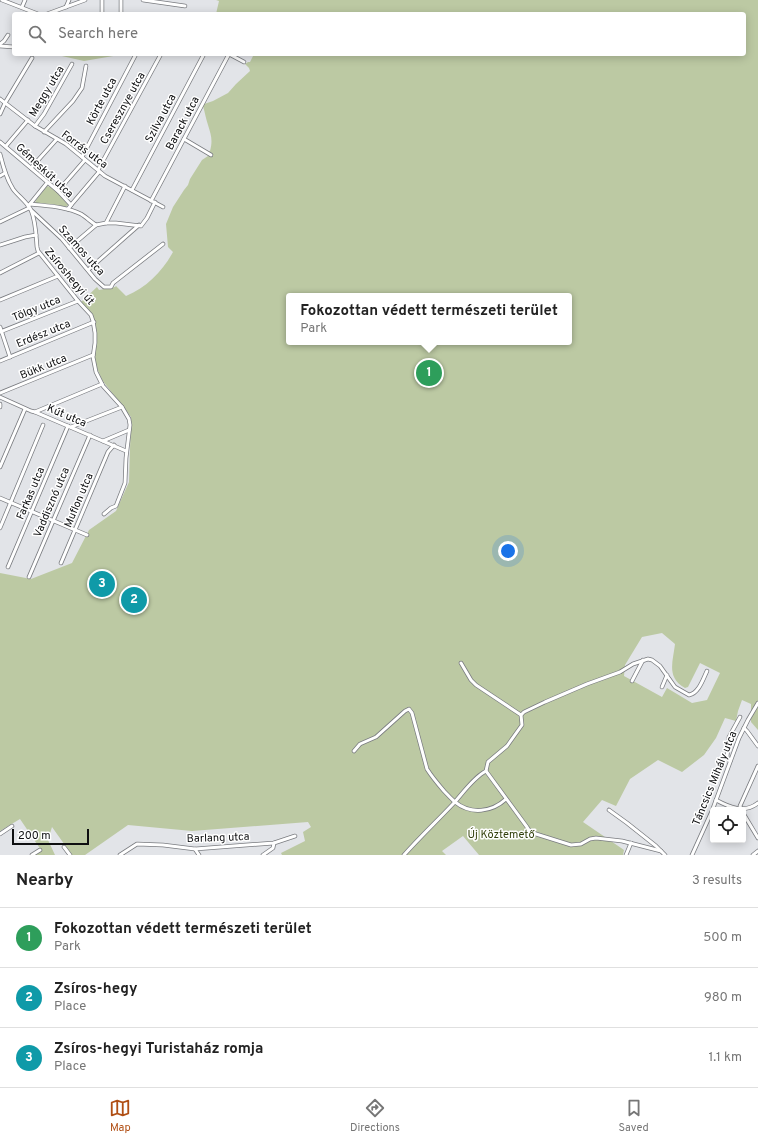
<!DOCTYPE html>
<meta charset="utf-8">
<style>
:root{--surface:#fff;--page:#f6f6f6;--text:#222;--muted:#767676;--line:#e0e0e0;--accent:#b04e13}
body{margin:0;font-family:Overpass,sans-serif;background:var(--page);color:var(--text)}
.controls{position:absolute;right:12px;bottom:12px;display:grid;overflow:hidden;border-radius:4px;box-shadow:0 2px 10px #0003}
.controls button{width:36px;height:36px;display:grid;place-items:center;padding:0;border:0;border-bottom:1px solid var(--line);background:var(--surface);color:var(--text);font:20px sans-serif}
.scale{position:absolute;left:12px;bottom:10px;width:77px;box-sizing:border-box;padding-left:4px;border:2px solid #0e0f11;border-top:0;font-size:11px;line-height:14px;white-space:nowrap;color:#0e0f11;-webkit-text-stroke:3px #fff;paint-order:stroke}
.you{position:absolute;left:508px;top:551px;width:14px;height:14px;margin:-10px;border:3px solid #fff;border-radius:50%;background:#1a73e8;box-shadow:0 0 0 6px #1a73e833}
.badge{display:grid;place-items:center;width:26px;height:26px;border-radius:50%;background:var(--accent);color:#fff;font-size:13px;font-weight:700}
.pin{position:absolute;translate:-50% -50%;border:2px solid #fff;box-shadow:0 1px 4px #0006}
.popup{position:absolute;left:286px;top:293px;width:286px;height:52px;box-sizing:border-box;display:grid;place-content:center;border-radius:4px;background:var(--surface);filter:drop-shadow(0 1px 3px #0005);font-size:13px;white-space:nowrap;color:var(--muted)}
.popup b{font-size:15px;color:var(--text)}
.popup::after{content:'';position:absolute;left:50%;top:100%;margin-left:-8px;border:8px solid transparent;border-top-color:var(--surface)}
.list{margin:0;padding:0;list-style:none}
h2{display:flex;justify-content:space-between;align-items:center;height:52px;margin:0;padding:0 16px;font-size:17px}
h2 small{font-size:13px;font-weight:400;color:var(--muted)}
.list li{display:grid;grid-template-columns:26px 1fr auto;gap:12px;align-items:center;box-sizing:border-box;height:60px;padding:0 16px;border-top:1px solid var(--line)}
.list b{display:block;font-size:15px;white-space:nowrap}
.list p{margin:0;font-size:13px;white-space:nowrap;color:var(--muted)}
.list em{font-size:13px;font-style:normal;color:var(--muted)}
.icon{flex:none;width:22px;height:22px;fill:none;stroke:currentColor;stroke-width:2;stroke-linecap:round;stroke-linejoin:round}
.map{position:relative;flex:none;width:758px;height:855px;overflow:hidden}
.search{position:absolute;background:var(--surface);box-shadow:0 2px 10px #0003;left:12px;right:12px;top:12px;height:44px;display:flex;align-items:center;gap:10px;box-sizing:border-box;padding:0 14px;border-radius:4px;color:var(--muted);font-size:15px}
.sheet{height:232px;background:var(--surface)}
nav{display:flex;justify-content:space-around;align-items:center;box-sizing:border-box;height:56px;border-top:1px solid var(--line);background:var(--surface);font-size:11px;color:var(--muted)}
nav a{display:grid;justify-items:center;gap:2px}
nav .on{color:var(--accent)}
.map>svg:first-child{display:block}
.green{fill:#bcc9a3;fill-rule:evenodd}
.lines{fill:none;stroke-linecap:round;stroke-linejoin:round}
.street-casing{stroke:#7a7c80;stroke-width:4.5}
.street{stroke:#fff;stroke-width:3}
.labels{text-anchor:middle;stroke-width:3;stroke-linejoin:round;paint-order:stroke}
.street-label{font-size:11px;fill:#0e0f11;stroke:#fff}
.park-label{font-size:11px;fill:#313f0a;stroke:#fff}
</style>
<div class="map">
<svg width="758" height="855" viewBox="0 0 758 855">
<rect width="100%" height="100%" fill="#e2e4e8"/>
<g class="green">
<path d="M216 0H758V730L751 722V704L742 700 738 711 736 721 725 718 716 738 704 755 682 772 658 760 630 779 616 806 602 800 583 822 624 850 623 855H479L463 836 442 851 446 855H282L281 853 305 841 303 832 311 827 308 822 192 831 128 825 85 855H72L52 827 48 840 55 855H35L41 850 20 819 0 831V573L31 579 72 563 89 530 116 511 129 482 131 417 102 380 94 361V355L95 347 93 317 89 311 81 302 97 287 99 290 115 287 116 286 126 296C147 287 162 272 173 252L168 247 166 224 173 207 184 190 188 185 190 179 202 160 208 156 207 154 209 151H210C213 140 211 135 208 125 206 119 205 113 203 106L204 104 213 101 228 93 236 84 250 71 249 68 245 64 248 62H250L254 54H744V14H216L219 1ZM289 296H569V342H289ZM662 633 675 644C673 662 666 677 685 688L688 687 700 663 720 673 707 700 692 703 667 688 662 697 624 676 625 665 642 637Z"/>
<polygon points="53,54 125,54 84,61"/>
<path d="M47 186C56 188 63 198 69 204L66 207 51 204 35 203 36 200Z"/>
</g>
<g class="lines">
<g class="street-casing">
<g id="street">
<polyline points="2,0 38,14"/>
<polyline points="102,0 102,14"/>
<polyline points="121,0 121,14"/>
<polyline points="143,0 185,6"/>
<polyline points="22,7 25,0"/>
<polyline points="66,7 69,0"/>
<polyline points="47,14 85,0"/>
<polyline points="0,44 4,41 8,35"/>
<polyline points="0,46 14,47"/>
<polyline points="229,54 244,62"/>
<polyline points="0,99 35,126 66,144 105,176 163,207"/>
<polyline points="0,114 5,103 32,58"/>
<polyline points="35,126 44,114 72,64"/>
<polyline points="44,132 73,101 82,88 86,66"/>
<polyline points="184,139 211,155"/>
<polyline points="0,142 58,191 71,205 68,209"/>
<polyline points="6,146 28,120"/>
<path d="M0 154C3 166 6 178 13 189 18 196 27 202 31 210 36 222 36 235 37 247L38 251 78 301 91 315 93 321 95 333V343L93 357 96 372 103 386 122 407 129 419 130 425 126 458 125 483 116 506 111 508 104 514"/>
<polyline points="82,157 136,54"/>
<polyline points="31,168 57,139"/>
<polyline points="98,170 161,54"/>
<polyline points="0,176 5,173"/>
<polyline points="132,190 204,54"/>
<polyline points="58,191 85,160"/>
<polyline points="151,201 229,54"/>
<polyline points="30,204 47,183"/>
<polyline points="71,205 99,172"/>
<path d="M28 206 30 204C46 206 65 206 81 214 86 217 91 222 96 225L106 223H116L141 226 147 218 155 202"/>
<polyline points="32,211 62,239 95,279 104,287 111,287 113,283 163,244"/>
<polyline points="0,222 29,208"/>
<polyline points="106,223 125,186"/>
<polyline points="0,245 25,237 36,235"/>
<polyline points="69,248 96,225"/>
<polyline points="88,270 139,225"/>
<polyline points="0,273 39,253"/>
<polyline points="0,300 58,276"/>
<polyline points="0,327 10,357"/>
<polyline points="0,332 78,301"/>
<polyline points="0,361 94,322"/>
<polyline points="0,393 93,355"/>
<polyline points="0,397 31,411 35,412 126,451"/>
<polyline points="0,404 0,407"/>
<polyline points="35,412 102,384"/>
<polyline points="71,427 122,407"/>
<polyline points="103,441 129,430"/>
<polyline points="0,467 25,409"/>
<polyline points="0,498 87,535"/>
<polyline points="0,528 43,425"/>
<polyline points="61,563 108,452 114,445"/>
<polyline points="8,567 68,426"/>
<polyline points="29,577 53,521 90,435"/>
<polyline points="632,681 643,660"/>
<polyline points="662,687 667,675"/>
<path d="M521 715 524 712 545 702 587 684 620 672 633 664 648 659 652 660 660 666 675 687 689 695C699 693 703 679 707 671"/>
<polyline points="744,728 747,731 758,746"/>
<path d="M354 751 360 744 376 737 405 711 409 709 412 713 427 769C432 777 438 784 444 791 448 795 451 799 455 802 471 815 492 812 506 799"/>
<polyline points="730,761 727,757 729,737 740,717"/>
<polyline points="486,771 527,827 529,830 536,834 571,845 581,844 590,839 596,838 622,841 661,851"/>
<path d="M716 800C729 807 744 814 758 803"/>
<polyline points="741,809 740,806 758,766"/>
<polyline points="609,810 627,823 656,846 665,855"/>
<polyline points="743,813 758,838"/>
<polyline points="0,834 12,826"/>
<polyline points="64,847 70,855"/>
<polyline points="195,849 199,855"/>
<polyline points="32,855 40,850"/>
<polyline points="120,855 137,844 163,845 195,849 274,843 295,836"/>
<polyline points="263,855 273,848 274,843"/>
<path d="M404 855C420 837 437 821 453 804 463 793 473 778 486 771L488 762 507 746 522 725 521 715 476 685 471 680 461 663"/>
<polyline points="626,855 631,843"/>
<polyline points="692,855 712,811 739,738 748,720 758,703"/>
<polyline points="753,855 758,851"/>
</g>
</g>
<use href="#street" class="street"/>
</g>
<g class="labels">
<g class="street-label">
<text transform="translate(46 91) rotate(-59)" y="4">Meggy utca</text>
<text transform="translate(101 101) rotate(-62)" y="4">Körte utca</text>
<text transform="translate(122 108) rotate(-61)" y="4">Cseresznye utca</text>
<text transform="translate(160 118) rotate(-62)" y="4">Szilva utca</text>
<text transform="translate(182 123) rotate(-62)" y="4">Barack utca</text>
<text transform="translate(85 149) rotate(37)" y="4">Forrás utca</text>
<text transform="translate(45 170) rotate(43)" y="4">Gémeskút utca</text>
<text transform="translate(82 250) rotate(48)" y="4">Szamos utca</text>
<text transform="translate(70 276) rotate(50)" y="4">Zsíroshegyi út</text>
<text transform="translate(36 308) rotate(-22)" y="4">Tölgy utca</text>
<text transform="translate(43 333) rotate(-22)" y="4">Erdész utca</text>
<text transform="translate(43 366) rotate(-22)" y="4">Bükk utca</text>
<text transform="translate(67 415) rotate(23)" y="4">Kút utca</text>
<text transform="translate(30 493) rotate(-67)" y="4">Farkas utca</text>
<text transform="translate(78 500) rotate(-67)" y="4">Muflon utca</text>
<text transform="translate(51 502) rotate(-67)" y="4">Vaddisznó utca</text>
<text transform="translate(714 778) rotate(-68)" y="4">Táncsics Mihály utca</text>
<text transform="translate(218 837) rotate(-2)" y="4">Barlang utca</text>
</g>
<g class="park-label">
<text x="501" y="838">Új Köztemető</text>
</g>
</g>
</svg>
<div class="controls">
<button><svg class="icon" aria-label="locate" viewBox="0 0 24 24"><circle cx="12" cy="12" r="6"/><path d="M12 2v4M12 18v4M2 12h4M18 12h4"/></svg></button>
</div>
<div class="scale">200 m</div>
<div class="you"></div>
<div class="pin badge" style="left:429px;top:373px;background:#2e9e5b">1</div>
<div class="popup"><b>Fokozottan védett természeti terület</b>Park</div>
<div class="pin badge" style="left:134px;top:600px;background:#0f9aa8">2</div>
<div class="pin badge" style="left:102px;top:584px;background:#0f9aa8">3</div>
<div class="search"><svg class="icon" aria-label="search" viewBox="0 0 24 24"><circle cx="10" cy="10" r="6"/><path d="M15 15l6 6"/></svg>Search here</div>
</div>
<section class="sheet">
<h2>Nearby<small>3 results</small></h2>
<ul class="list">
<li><span class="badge" style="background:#2e9e5b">1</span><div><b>Fokozottan védett természeti terület</b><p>Park</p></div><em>500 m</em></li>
<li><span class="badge" style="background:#0f9aa8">2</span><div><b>Zsíros-hegy</b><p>Place</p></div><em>980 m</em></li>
<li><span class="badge" style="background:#0f9aa8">3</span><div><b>Zsíros-hegyi Turistaház romja</b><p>Place</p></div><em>1.1 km</em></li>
</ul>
</section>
<nav>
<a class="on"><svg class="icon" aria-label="map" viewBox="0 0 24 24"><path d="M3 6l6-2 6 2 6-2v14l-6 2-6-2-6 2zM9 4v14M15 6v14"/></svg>Map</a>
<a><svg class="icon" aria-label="directions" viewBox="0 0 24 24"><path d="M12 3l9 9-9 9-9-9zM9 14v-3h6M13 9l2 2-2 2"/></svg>Directions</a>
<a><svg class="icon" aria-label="saved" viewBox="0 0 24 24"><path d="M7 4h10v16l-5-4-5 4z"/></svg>Saved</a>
</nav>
